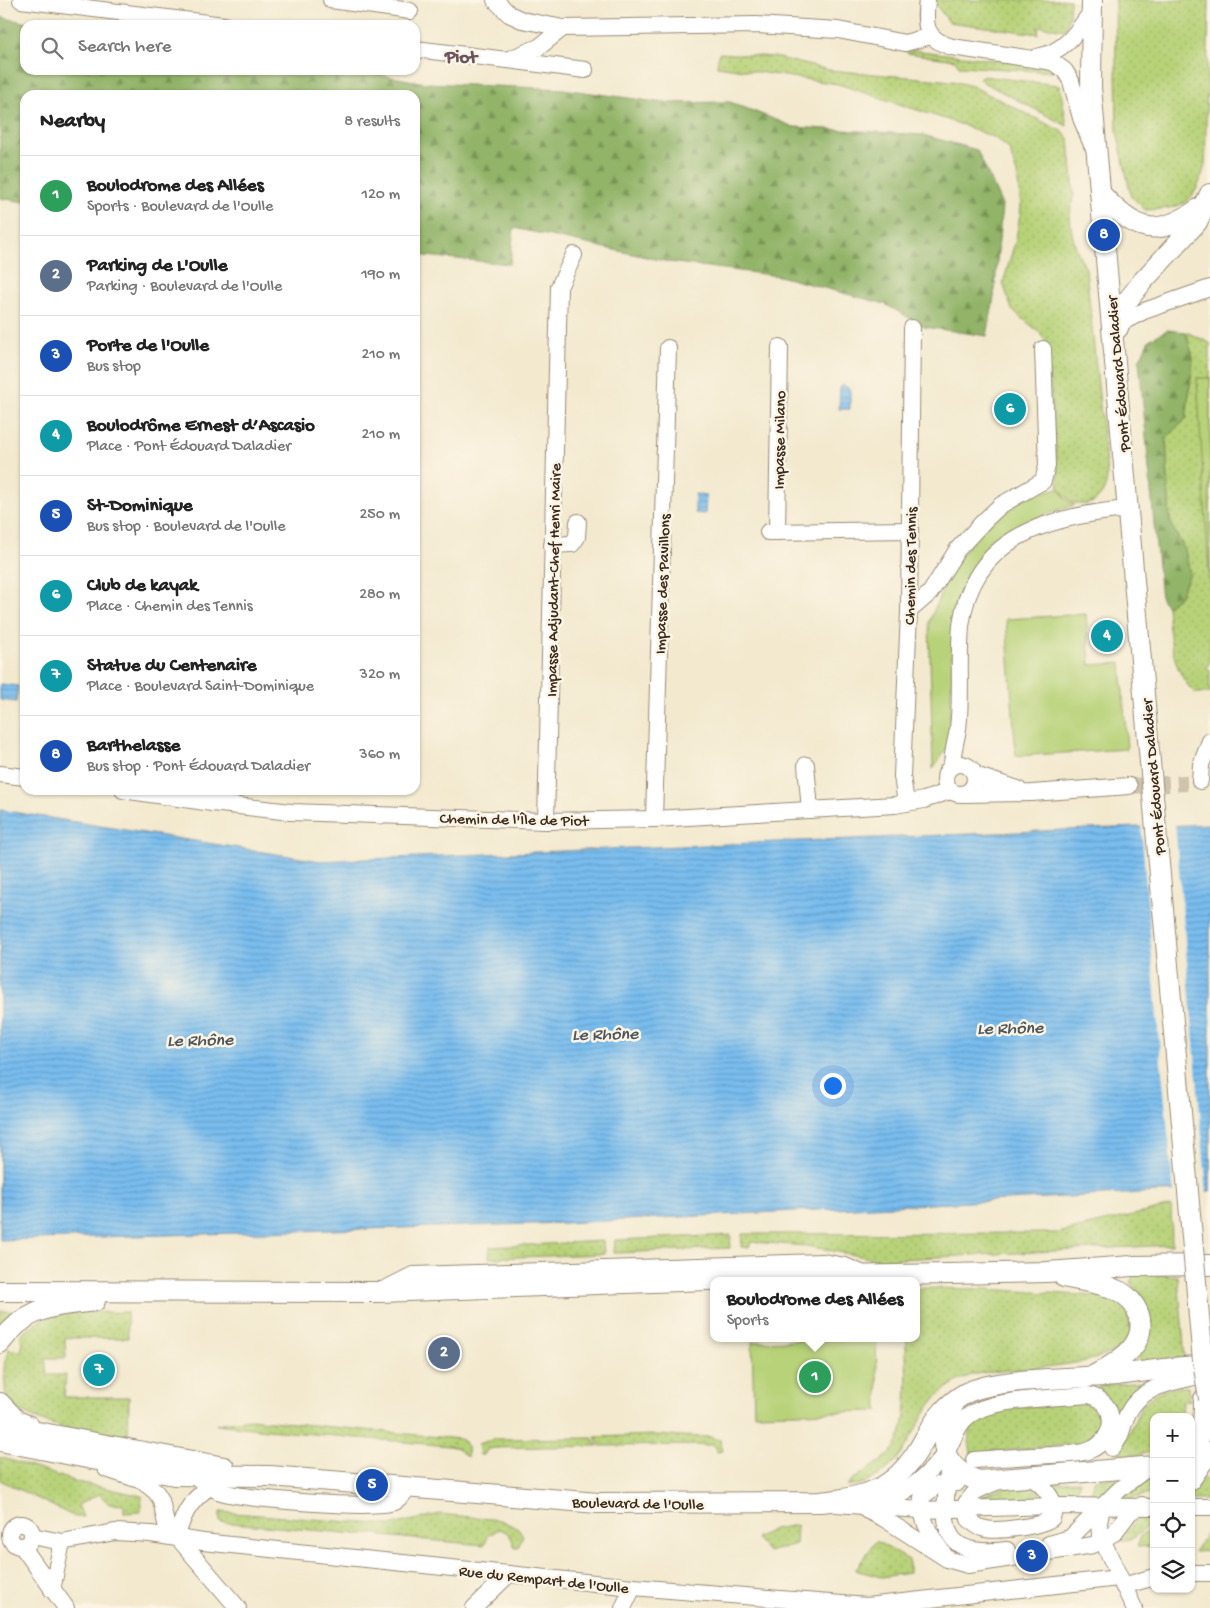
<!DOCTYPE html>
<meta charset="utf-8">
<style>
:root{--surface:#fff;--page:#f6f6f6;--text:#222;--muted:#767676;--line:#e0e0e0;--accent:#111827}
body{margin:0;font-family:"Gochi Hand",sans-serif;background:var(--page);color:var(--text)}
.controls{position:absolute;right:15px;bottom:15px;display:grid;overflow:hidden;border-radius:10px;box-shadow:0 1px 4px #0004}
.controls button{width:45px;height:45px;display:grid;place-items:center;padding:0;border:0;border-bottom:1px solid var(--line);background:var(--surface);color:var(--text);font:25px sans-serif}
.you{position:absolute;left:832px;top:1085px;width:18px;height:18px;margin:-12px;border:4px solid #fff;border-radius:50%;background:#1a73e8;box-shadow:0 0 0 8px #1a73e833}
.badge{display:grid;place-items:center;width:32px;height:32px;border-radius:50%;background:var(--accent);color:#fff;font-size:16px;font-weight:700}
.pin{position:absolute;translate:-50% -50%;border:2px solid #fff;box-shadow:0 1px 5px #0006}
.popup{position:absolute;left:710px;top:1277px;width:210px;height:65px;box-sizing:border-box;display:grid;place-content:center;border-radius:10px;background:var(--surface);filter:drop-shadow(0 1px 4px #0005);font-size:16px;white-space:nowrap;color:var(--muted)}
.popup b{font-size:19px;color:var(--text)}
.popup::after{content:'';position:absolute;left:50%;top:100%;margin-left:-10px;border:10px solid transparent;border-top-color:var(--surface)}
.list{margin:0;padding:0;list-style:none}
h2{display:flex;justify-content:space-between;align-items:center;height:65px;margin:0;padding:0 20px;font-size:21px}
h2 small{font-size:16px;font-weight:400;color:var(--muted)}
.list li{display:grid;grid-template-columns:32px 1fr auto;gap:15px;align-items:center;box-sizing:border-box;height:80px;padding:0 20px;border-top:1px solid var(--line)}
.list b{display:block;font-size:19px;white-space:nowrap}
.list p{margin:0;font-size:16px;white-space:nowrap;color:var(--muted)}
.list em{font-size:16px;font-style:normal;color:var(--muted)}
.icon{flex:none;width:28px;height:28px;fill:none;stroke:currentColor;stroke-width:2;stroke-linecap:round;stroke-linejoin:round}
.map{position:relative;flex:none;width:1210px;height:1608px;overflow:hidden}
.search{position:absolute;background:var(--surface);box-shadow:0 1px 4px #0004;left:20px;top:20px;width:400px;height:55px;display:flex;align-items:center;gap:12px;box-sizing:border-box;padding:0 18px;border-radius:15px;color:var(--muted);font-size:19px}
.panel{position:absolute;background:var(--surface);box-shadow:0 1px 4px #0004;left:20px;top:90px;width:400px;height:705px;border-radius:15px}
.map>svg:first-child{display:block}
.grass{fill:url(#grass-dots);stroke:#797e4b}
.forest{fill:url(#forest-firs);stroke:#666f43}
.green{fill:#b7d278;stroke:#797e4b}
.water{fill:url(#water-rules);stroke:#5a7486}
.pier{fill:#f3e9cf}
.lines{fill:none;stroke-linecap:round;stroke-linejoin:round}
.minor-tunnel{stroke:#cec3ac;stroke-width:16;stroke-dasharray:16 8;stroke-linecap:butt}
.minor-casing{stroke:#978a76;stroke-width:18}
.major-casing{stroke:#978a76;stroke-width:22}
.minor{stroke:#fff;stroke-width:16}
.major{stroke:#fff;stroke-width:20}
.major-bridge-casing{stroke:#978a76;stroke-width:22;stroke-linecap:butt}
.major-bridge{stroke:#fff;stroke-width:20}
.labels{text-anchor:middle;stroke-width:5;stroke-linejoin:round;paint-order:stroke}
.street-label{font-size:16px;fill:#3b2a1e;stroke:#fcf5e5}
.water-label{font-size:18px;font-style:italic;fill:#4e565d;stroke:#fcf5e5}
.quarter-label{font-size:19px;font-weight:bold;fill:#6a5462;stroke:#fcf5e5}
</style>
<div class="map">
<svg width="1210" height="1608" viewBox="0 0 1210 1608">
<defs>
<pattern id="grass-dots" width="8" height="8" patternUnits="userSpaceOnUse" patternTransform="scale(1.25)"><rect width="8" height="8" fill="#b7d278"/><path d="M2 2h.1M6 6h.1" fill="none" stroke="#9eb467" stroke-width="1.8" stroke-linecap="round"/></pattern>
<pattern id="forest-firs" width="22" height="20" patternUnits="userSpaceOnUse" patternTransform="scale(1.25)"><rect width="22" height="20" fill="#91b468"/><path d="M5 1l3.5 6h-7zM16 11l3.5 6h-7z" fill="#789355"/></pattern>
<pattern id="water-rules" width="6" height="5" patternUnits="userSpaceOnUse" patternTransform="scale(1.25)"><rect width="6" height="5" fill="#79bdef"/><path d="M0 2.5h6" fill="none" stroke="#649ac1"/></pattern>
</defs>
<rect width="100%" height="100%" fill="#fcf5e5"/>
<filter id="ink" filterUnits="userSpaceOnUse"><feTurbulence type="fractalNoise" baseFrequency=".02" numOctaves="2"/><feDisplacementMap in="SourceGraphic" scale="10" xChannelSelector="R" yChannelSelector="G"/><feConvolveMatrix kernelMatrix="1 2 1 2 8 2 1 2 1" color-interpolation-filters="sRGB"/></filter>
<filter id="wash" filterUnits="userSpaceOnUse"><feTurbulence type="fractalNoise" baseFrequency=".0096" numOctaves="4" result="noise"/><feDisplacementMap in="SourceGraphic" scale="20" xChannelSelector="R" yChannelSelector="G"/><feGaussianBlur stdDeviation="1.12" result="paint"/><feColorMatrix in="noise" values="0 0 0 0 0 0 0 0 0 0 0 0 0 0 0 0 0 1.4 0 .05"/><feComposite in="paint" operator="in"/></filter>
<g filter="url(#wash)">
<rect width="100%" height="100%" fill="#f3e9cf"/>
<g class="grass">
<polygon points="936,0 1070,0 1069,19 1065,30 1039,26 1038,34 949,22 936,5"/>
<path d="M1115 0H1209L1205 165C1194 205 1185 208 1145 210L1131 196 1117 132Z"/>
<polygon points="904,49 1044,66 1053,72 959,66 955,60 907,53"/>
<path d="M719 53 774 57 829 70 953 81 972 86 1061 131 1069 138 1074 195C1065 221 1074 247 1086 269L1107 473C1108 505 1076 517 1059 488L1046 342 1038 331 1012 310 1003 283 1016 239 1021 207 1017 174 1009 149 995 138 966 126 838 84 717 66Z"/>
<polygon points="982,76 1057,85 1060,87 1067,126 983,82 979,78"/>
<path d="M1186 332 1210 343V661L1207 668 1210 670V693H1195C1172 672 1169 635 1167 606L1179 597 1185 550 1170 523 1166 438 1186 419 1193 358Z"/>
<polygon points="1171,1206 1172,1245 880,1260 808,1246 751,1242 749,1248 741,1247 742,1234 1058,1233"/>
<polygon points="731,1235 730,1248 614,1253 615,1240"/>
<polygon points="603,1241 604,1254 489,1258 490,1247"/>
<polygon points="1149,1274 1178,1276 1185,1358 1136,1364 1149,1339 1150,1317 1144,1301 1130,1282 1134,1275"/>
<path d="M916 1288 987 1289 1111 1297C1122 1304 1127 1311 1130 1324 1142 1374 997 1365 969 1376 956 1381 944 1389 935 1399 911 1427 910 1457 876 1477 865 1483 860 1486 847 1485 860 1472 878 1466 891 1452 913 1429 905 1369 906 1338H916Z"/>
<polygon points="0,1311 14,1311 0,1325"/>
<path d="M127 1312 128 1338H65L66 1358H45L47 1375H66L64 1397H129L128 1441C99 1434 21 1425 7 1398 5 1394 5 1387 5 1383 3 1370 4 1361 9 1349L21 1351 23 1343 20 1335C28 1329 36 1322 45 1318 62 1310 108 1313 127 1312Z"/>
<polygon points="1152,1381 1137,1390 1119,1418 1098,1386"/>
<path d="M1189 1386 1191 1400 1183 1401 1182 1417H1154V1452L1114 1458C1132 1439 1135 1403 1157 1393 1166 1388 1179 1388 1189 1386Z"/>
<path d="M1069 1403C1075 1403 1083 1402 1089 1403 1113 1409 1102 1433 1088 1443L971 1454C970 1446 967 1435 970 1427 978 1406 1049 1405 1069 1403Z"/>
<path d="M250 1419 460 1439C469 1445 467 1447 467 1457L457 1448 449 1446 268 1430 216 1424Z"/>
<polygon points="655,1435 711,1437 720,1440 723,1451 717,1452 713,1445 600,1446 595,1437"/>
<polygon points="593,1438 598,1446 494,1448 487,1450 484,1455 480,1455 478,1444 494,1439"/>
<polygon points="0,1457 78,1482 142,1496 141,1512 124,1513 124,1505 109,1504 99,1494 78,1505 83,1517 75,1517 0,1480"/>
<polygon points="1121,1477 1097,1502 1089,1501 1095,1479"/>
<polygon points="1154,1478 1154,1493 1117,1502 1131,1489"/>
<polygon points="1204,1478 1210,1483 1210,1491 1205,1500 1191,1500 1191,1489"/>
<polygon points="1080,1481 1072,1502 1062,1501 1058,1493 1047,1483"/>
<path d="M1033 1487 1041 1495 1042 1500 976 1502C992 1486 1012 1487 1033 1487Z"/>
<path d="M220 1512 391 1525 440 1514 500 1520 517 1528 523 1535 518 1548H515C512 1538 510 1532 499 1529L489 1535 484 1545 381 1536 380 1534H356L220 1522Z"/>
<polygon points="1154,1513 1154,1521 1132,1539 1121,1541 1137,1518"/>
<polygon points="797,1525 796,1544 768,1552 756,1538 774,1529"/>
<polygon points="1210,1528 1210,1551 1194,1552"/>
<polygon points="1154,1530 1154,1546 1137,1547 1142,1534"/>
<polygon points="876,1541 909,1560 909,1573 881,1577 855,1570"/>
</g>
<g class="forest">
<polygon points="0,17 37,25 25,25 25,70 354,70 425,83 563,89 664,103 730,102 794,127 923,135 977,150 1002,205 994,297 987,336 925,327 885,304 779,276 669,262 514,228 510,264 415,255 415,95 25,95 25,202 0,198"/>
<polygon points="1167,330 1186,332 1193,358 1186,419 1166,438 1170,523 1185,550 1190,574 1179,597 1167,606 1161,599 1139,361 1149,340"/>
</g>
<g class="green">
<polygon points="1197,378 1210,378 1210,587"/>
<polygon points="1059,488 1066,500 1075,505 1026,521 999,536 971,567 954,607 949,745 933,769 929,622 953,565 996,514 1026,497"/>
<polygon points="1086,614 1090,665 1121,663 1127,749 1016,756 1006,619"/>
<polygon points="876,1339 878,1411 754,1414 752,1342"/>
</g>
<g class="water">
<polygon points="843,385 850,389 850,409 839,409 840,388"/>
<polygon points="695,494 706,495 705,514 695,513"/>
<polygon points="0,684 18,686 16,702 0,700"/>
<polygon points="0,810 320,861 1210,824 1210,1191 1161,1192 565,1223 0,1240"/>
</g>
<polygon class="pier" points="1175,823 1207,1194 1174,1194 1159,1041 1141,825"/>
</g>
<g filter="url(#ink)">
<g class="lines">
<polyline class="minor-tunnel" points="1129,786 1187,783"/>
<g class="minor-casing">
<g id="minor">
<polyline points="21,0 224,25"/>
<polyline points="331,0 410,11"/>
<polyline points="495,0 509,14 522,20 563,28 756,25 838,30 905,43 931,36"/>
<path d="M927 0C924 26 925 39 952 47L1053 62 1065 71 1071 81 1081 118 1092 145"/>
<polyline points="415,49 507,60 539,47 563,28"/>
<path d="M1037 57C1065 52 1076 33 1092 11"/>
<polyline points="508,60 585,70"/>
<polyline points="1119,324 1144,311 1210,288"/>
<polyline points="768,532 910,530"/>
<polyline points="777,532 780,347"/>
<polyline points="552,545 572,544 577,537 578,522"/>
<polyline points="909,611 930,593 957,550 984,521 1001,505 1043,481 1047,466 1043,349"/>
<circle cx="960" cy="779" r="15"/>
<polyline points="806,765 810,810"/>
<path d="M952 766C952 753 956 741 958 729 962 695 958 660 961 626 972 535 1051 516 1128 509"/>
<polyline points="0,774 25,777"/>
<polyline points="975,775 1018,789"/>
<polyline points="1200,781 1201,765 1210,741"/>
<polyline points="123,790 212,803 291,812 546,821 654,819 895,805 924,800 950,791"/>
<polyline points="964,794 1032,793 1129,786"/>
<polyline points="906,803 902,776 909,611 912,328"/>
<polyline points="654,819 668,348"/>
<polyline points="546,821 559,287 574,255"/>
<polyline points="379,1292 413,1275 823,1262 845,1266 866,1275"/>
<path d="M1112 1448C1122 1438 1122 1425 1128 1413 1144 1382 1180 1382 1210 1373"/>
<path d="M949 1460C946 1514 930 1560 1007 1550"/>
<polyline points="106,1469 142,1481 156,1492 161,1500 166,1524 238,1608"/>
<path d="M195 1476C202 1481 209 1487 218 1491 240 1499 375 1510 394 1502 399 1499 405 1492 409 1488"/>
<path d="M996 1482 976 1491 966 1503 969 1519C973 1523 977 1527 982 1528 995 1533 1042 1526 1052 1518L1055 1506C1049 1493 1043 1485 1030 1477"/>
<polyline points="1191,1482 1207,1459 1210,1450"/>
<polyline points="836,1504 920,1510 1055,1506 1154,1507"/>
<path d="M877 1507C902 1495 929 1476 946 1452 954 1440 957 1423 971 1414 995 1398 1057 1398 1088 1395 1119 1401 1117 1439 1090 1450 1078 1455 1064 1454 1052 1455 1026 1456 1000 1458 974 1460"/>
<polyline points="1102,1507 1099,1523 1100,1535 1134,1608"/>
<polyline points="1191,1507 1210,1507"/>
<polyline points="866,1510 883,1518 947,1559 968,1565 1093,1545 1114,1533 1130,1512 1142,1505"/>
<circle cx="21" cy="1535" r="11"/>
<polyline points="32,1536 62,1542 115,1532 151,1534 203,1542 633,1587 867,1606 1119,1578"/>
<path d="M177 1537C183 1511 194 1495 218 1482"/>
<polyline points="1049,1544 1070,1538 1120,1489 1150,1466"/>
<polyline points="22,1546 66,1608"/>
<path d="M945 1556C932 1538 919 1519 922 1497L937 1485 957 1483"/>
<polyline points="1191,1573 1210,1573"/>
<polyline points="1123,1586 1154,1577"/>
<polyline points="52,1590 62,1542"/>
<polyline points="474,1608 509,1574"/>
<polyline points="623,1608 633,1587"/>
</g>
</g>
<g class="major-casing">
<g id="major">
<polyline points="1092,0 1091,87 1137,615"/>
<path d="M1101 194C1136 232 1156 239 1200 208"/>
<polyline points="1118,328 1124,305 1142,282 1197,222 1210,194"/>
<path d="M1064 1277C1080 1281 1101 1282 1116 1290 1127 1294 1135 1304 1139 1315 1148 1346 1117 1362 1095 1375"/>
<polyline points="0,1291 379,1292 793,1277 1047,1272 1132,1266 1210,1265"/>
<path d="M0 1343C29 1305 51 1307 95 1301"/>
<polyline points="0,1403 17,1421 29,1426"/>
<path d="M952 1408C936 1442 942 1468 979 1481L1154 1466"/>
<polyline points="0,1425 224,1467"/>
<path d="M0 1441 174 1475 270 1476 598 1503 820 1502C871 1497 898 1488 924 1440 934 1421 946 1404 966 1393 999 1377 1077 1379 1116 1375 1147 1372 1178 1365 1210 1366"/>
<path d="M1191 1453C1204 1435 1204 1420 1204 1399"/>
</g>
</g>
<use href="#minor" class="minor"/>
<use href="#major" class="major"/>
<g class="major-bridge-casing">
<polyline id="major-bridge" points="1137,615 1203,1361 1209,1399"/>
</g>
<use href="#major-bridge" class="major-bridge"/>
</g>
</g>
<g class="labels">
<g class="street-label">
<text transform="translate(1117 374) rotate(-95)" y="6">Pont Édouard Daladier</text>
<text transform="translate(778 440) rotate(-89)" y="6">Impasse Milano</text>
<text transform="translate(909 566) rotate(-89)" y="6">Chemin des Tennis</text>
<text transform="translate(552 580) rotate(-89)" y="6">Impasse Adjudant-Chef Henri Maire</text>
<text transform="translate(661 584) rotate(-88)" y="6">Impasse des Pavillons</text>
<text transform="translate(1152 777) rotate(-95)" y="6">Pont Édouard Daladier</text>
<text transform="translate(514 818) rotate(1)" y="6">Chemin de l'Île de Piot</text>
<text transform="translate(638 1502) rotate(1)" y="6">Boulevard de l'Oulle</text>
<text transform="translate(544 1578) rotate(6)" y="6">Rue du Rempart de l'Oulle</text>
</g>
<g class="water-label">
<text transform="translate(1010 1027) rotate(-1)" y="6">Le Rhône</text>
<text transform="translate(605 1033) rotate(-1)" y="6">Le Rhône</text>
<text transform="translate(200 1039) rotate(-1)" y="6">Le Rhône</text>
</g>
<g class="quarter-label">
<text x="461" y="62">Piot</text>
</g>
</g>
</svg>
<div class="controls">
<button>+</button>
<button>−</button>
<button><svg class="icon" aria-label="locate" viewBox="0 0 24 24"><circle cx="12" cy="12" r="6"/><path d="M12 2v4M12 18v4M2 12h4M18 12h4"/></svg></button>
<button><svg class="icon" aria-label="layers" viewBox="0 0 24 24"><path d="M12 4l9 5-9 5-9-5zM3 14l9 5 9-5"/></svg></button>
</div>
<div class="you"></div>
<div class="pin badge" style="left:815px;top:1377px;background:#2e9e5b">1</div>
<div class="popup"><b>Boulodrome des Allées</b>Sports</div>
<div class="pin badge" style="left:444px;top:1353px;background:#5c6f8a">2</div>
<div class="pin badge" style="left:1032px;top:1556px;background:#1a4fb4">3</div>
<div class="pin badge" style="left:1107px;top:636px;background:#0f9aa8">4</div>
<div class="pin badge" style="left:372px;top:1485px;background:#1a4fb4">5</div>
<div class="pin badge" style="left:1010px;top:409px;background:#0f9aa8">6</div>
<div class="pin badge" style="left:99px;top:1370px;background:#0f9aa8">7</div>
<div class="pin badge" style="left:1104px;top:235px;background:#1a4fb4">8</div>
<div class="search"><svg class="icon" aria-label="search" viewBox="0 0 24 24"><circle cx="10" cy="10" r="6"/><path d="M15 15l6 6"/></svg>Search here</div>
<section class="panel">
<h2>Nearby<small>8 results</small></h2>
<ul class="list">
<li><span class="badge" style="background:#2e9e5b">1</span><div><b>Boulodrome des Allées</b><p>Sports · Boulevard de l'Oulle</p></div><em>120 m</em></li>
<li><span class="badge" style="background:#5c6f8a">2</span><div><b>Parking de L'Oulle</b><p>Parking · Boulevard de l'Oulle</p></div><em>190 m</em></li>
<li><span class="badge" style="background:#1a4fb4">3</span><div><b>Porte de l'Oulle</b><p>Bus stop</p></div><em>210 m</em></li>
<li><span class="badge" style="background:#0f9aa8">4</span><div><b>Boulodrôme Ernest d’Ascasio</b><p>Place · Pont Édouard Daladier</p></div><em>210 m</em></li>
<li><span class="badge" style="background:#1a4fb4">5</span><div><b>St-Dominique</b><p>Bus stop · Boulevard de l'Oulle</p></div><em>250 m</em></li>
<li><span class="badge" style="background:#0f9aa8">6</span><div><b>Club de kayak</b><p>Place · Chemin des Tennis</p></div><em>280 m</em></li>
<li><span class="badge" style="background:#0f9aa8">7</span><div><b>Statue du Centenaire</b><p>Place · Boulevard Saint-Dominique</p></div><em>320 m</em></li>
<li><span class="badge" style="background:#1a4fb4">8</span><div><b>Barthelasse</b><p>Bus stop · Pont Édouard Daladier</p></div><em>360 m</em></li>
</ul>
</section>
</div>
